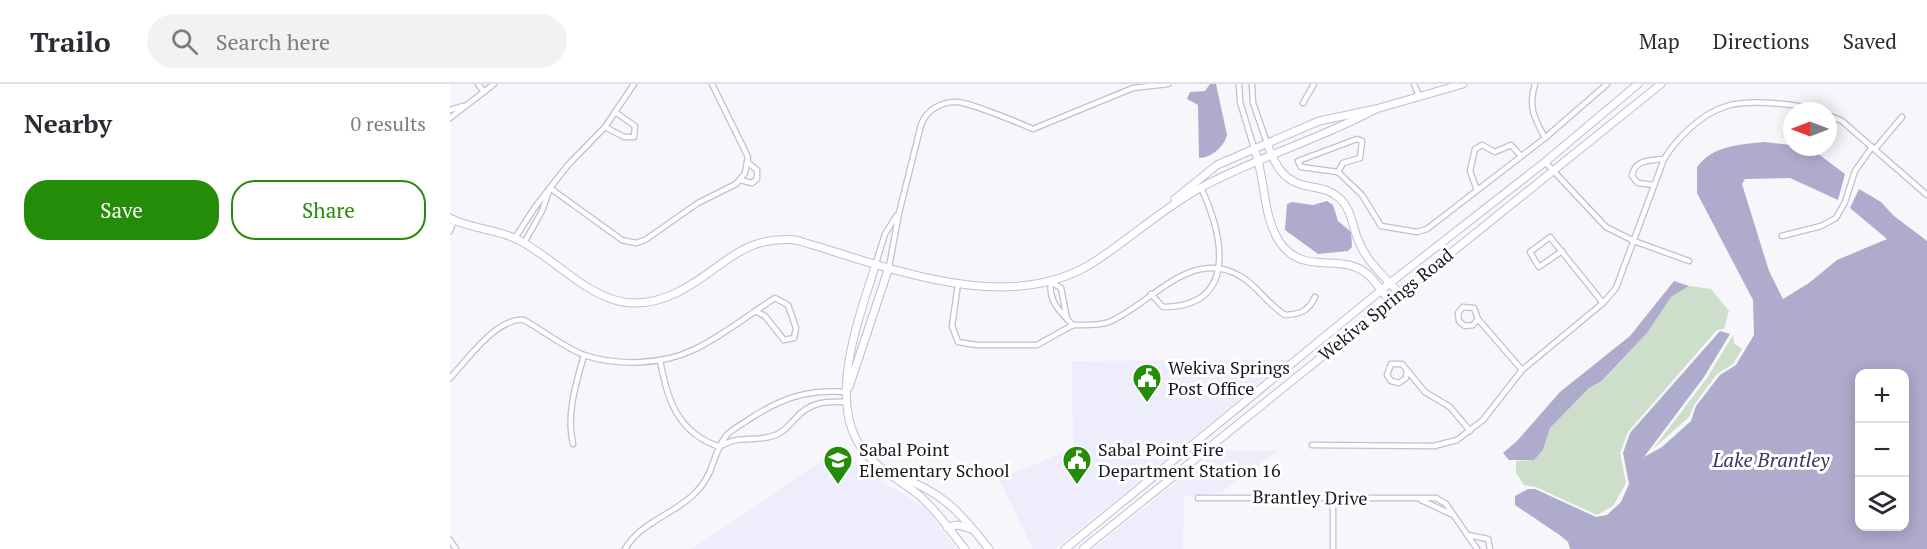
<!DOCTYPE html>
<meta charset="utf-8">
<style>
:root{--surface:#fff;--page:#f2f2f3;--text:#2b2b33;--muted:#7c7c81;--line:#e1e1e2;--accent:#248c08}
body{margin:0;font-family:"PT Serif",serif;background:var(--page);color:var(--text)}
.controls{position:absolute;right:18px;bottom:18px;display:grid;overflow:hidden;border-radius:12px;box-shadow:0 3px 15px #0003}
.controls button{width:54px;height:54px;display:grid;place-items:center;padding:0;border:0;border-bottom:2px solid var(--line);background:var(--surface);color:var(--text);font:30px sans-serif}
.compass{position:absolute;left:1333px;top:18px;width:54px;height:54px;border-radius:50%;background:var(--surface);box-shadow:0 3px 15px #0003;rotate:270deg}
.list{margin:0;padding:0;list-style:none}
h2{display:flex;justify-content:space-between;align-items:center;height:78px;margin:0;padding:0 24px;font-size:26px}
h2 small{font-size:20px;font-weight:400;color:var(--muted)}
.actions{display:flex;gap:12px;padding:18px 24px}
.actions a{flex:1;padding:14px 0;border:2px solid var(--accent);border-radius:24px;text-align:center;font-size:21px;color:var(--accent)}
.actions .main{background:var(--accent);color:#fff}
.icon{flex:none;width:33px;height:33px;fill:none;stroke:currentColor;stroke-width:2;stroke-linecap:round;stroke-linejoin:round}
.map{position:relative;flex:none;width:1477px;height:465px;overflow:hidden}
header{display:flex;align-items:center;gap:36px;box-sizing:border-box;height:84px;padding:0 30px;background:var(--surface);border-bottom:2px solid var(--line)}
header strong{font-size:28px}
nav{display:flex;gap:33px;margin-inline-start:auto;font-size:21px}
.search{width:420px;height:54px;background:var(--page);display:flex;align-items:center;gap:15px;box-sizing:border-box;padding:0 21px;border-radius:33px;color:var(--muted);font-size:22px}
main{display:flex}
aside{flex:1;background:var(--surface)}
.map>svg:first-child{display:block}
.built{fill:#eeedfb}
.green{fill:#cddeca}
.water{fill:#aeabcc;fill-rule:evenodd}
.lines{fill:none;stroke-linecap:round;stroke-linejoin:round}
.street-casing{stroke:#c0bed8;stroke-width:7}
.secondary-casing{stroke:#c0bed8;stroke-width:9}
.street{stroke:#fff;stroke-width:4.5}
.secondary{stroke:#fff;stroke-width:7}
.labels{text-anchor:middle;stroke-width:6;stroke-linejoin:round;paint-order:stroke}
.street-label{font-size:18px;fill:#191922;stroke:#fff}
.poi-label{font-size:18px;fill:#191922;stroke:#fff;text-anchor:start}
.water-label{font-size:20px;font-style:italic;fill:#3b3361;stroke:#fff}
</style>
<header>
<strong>Trailo</strong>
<div class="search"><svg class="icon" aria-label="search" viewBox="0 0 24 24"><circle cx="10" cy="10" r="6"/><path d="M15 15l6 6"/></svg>Search here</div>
<nav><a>Map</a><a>Directions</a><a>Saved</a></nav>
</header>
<main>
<aside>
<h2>Nearby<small>0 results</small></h2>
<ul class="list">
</ul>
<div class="actions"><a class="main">Save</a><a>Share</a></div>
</aside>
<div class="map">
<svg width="1477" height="465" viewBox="0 0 1477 465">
<rect width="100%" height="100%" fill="#f6f6fb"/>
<g class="built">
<polygon points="838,276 605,465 583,465 549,395 614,368 623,361 622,277"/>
<polygon points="395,361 402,374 418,389 474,423 507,465 242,465"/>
<polygon points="766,366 828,367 771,408 734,413 733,465 643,465"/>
</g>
<g class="green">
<polygon points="1239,202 1261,205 1279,227 1274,245 1267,246 1178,348 1170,369 1176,399 1163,422 1147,431 1086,403 1074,401 1066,389 1066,377 1084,376 1093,366 1100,344 1139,304 1153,297 1197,249 1221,213"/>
<polygon points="1283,251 1284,259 1292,265 1283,280 1267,290 1244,321 1239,333 1203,365 1257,294"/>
</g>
<g class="water">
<path d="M760 0H766L777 51C774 62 762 74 749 74L748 21 737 15 740 8 755 7Z"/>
<path d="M1314 58 1359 63 1395 90 1388 116 1340 94 1295 95 1292 100 1319 187 1333 215 1359 199 1387 176 1437 155 1400 124 1409 105 1431 118 1444 132 1477 157V465H1120L1118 458 1111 452 1065 421V412L1078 405H1085L1146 433 1157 431 1171 418 1179 400 1173 369 1180 349 1270 247 1280 250 1254 293 1194 373 1212 363 1241 337 1246 322 1270 291 1286 281 1304 251 1303 216 1247 109V83C1264 61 1288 61 1314 58ZM1410 290H1454V442H1410Z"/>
<polygon points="842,118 863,121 877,117 883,121 888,137 901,148 902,163 898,167 868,170 835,146 837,120"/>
<polygon points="1224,197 1239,202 1221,213 1197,249 1152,297 1139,304 1100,344 1093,366 1084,376 1059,376 1053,369 1067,357 1110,308 1180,252"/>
</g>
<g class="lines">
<g class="street-casing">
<g id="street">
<polyline points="28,0 34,8"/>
<polyline points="789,0 790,18 804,64"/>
<polyline points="802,0 803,19 817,59"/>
<polyline points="964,0 969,12"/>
<path d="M1085 0C1078 22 1084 34 1095 54"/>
<polyline points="853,19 864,0"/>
<polyline points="0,26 13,22"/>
<polyline points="1378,31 1392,37 1477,111"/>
<polyline points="0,34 44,0"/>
<polyline points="155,43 174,53 184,53 185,42 165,28"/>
<polygon points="907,55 912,57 910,74 893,79 888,88 851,83 848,77"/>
<polyline points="1425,65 1452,33"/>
<polyline points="1095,78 1156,143 1184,157 1239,177"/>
<polyline points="888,88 912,111 931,142 967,148 977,145 1095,54 1157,0"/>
<polyline points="290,96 302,99 307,95 307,86 297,78"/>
<path d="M1204 101 1188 99 1182 92C1184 76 1200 76 1214 75"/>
<polyline points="100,104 172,156 186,159 195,156 248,119 286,100 295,89 298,73 262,0"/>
<polyline points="1027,106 1020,87 1025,65 1032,61 1045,68 1061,61 1070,71"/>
<polyline points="0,147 4,136"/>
<polyline points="1332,152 1371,142 1386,134 1395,118 1405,87 1422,63"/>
<polyline points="65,154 85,123 118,81 155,43 184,0"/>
<polyline points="74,159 92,127 99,107"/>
<polyline points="1112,167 1089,183 1080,168 1100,153 1153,219"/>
<polyline points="426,179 435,150 447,131"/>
<path d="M439 183 449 129 471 41C476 26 492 17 508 18 523 20 567 38 583 45L683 4 718 0"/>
<polyline points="508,200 502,242 508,258 527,261 587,261 623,241"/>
<path d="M701 210 713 223C789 223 773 151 751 104"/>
<path d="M617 235 611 204 601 198C598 217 610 228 623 241"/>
<polyline points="1028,235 1023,241 1015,242 1009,237 1008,229 1013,223 1024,224 1028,235 1072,286"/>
<path d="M623 241C635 241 648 242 659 238 700 221 740 163 790 192 808 202 818 221 835 231 850 230 858 228 865 213"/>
<path d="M210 276C217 316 228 349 270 363"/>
<polyline points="957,286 956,294 949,299 941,297 937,291 941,280 952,280 975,308 1000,323 1020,347"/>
<path d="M0 294C18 275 47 233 74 236 94 247 113 263 134 271 166 282 212 281 243 266 271 253 298 231 325 214L338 221 346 244 344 254 334 256 315 232 305 227"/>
<path d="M123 360C116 330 126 300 134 271"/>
<path d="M273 361C289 351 305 358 323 352 333 349 338 342 345 335 359 318 376 317 396 318"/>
<path d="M862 361 984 362 1007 356 1033 336 1072 286 1153 219 1166 204 1214 75C1227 54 1252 29 1277 22 1300 15 1347 20 1370 27"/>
<polyline points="748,414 986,414 996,420 1027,465"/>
<polyline points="971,416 1001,430"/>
<polyline points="1018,451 1038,455 1040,465"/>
<polyline points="0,456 6,465"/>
<path d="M175 465C190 439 222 431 243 411 266 390 261 371 276 352 282 345 291 341 298 336 331 314 357 305 397 308"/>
<polyline points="883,465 883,415"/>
</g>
</g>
<g class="secondary-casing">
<g id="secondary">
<path d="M817 59C826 84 834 99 862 103 872 105 880 106 888 113 902 124 902 143 909 158 917 178 935 193 949 209"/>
<path d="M804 64C816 95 812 130 829 157 852 193 890 168 916 189 925 196 932 208 940 217"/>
<polyline points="725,115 767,81 869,37 926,25 1013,0"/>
<path d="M0 134C23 146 51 145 74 159 127 190 160 242 228 208 273 186 289 151 346 156 436 182 557 234 644 178 681 154 713 124 752 103 808 73 870 55 926 25"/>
<path d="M426 179C410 233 373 322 417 371 432 388 454 398 471 413 488 428 501 448 515 465"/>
<polyline points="399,303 439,183"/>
<path d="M446 392C491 406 511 429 539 465"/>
<polyline points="497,443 508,441 521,445"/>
<polyline points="615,465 940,199 1095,78 1188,0"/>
<polyline points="633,465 1211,0"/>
</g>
</g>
<use href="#street" class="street"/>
<use href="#secondary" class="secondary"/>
</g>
<defs>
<g id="civic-pin" transform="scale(1.5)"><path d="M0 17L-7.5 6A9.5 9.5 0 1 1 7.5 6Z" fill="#248c08" stroke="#fff"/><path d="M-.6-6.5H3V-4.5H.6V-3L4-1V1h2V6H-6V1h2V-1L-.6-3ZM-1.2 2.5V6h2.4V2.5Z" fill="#fff"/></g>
<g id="school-pin" transform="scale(1.5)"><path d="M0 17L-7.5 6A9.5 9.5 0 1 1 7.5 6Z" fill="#248c08" stroke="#fff"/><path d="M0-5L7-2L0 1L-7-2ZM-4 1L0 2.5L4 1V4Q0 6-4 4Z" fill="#fff"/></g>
</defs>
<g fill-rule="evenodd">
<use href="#civic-pin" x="697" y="294"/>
<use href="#school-pin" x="388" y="376"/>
<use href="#civic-pin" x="627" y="376"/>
</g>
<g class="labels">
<g class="street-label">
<text transform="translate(936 221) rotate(-39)" y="6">Wekiva Springs Road</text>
<text transform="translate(860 414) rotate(1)" y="6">Brantley Drive</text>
</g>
<g class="poi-label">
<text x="718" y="290">Wekiva Springs<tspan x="718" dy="21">Post Office</tspan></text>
<text x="409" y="372">Sabal Point<tspan x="409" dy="21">Elementary School</tspan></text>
<text x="648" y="372">Sabal Point Fire<tspan x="648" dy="21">Department Station 16</tspan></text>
</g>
<g class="water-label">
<text x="1321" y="383">Lake Brantley</text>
</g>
</g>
</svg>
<div class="controls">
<button>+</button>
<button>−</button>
<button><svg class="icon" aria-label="layers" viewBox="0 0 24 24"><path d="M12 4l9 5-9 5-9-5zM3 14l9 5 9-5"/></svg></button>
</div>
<svg class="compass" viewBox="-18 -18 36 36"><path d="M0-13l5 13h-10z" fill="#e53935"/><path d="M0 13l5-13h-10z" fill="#7c7c81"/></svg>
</div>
</main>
